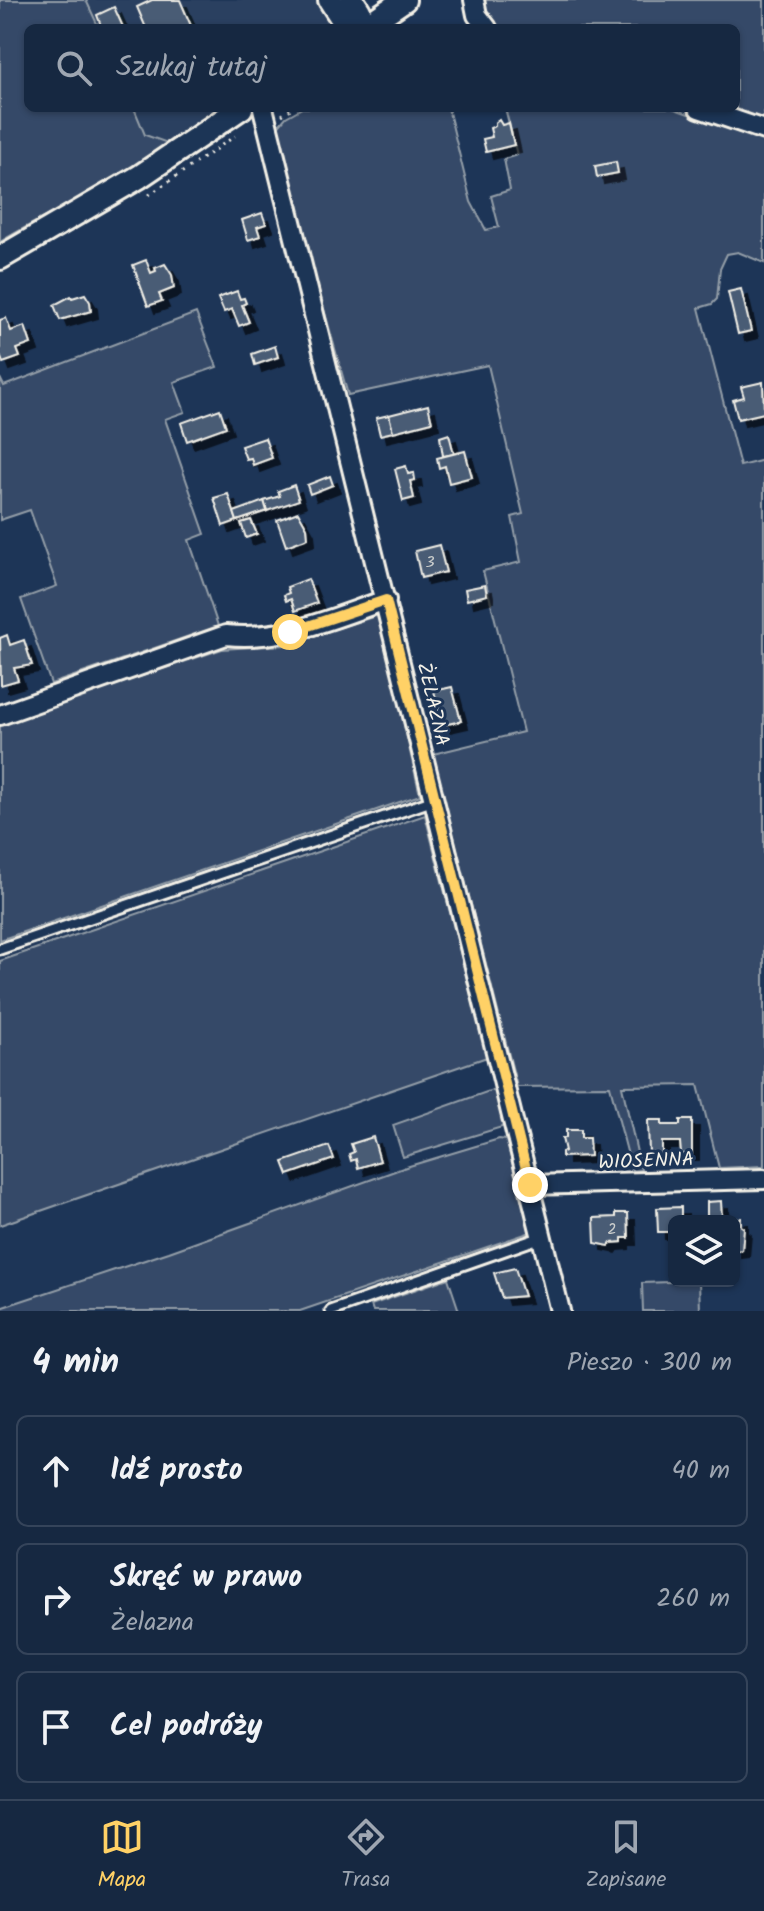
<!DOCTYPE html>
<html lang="pl">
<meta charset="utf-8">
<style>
:root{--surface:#162841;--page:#1f3048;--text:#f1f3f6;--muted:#9ea6b1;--line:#35445a;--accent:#ffd166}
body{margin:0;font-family:Kalam,sans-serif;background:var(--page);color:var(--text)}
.controls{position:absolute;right:24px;bottom:24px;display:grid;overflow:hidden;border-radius:12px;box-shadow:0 2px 6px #0004}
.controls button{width:72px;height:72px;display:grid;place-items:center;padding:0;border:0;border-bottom:2px solid var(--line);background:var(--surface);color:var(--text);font:40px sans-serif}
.stop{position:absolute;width:24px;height:24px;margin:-18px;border:6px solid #ffd166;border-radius:50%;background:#fff}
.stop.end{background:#ffd166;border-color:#fff;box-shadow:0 2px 8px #0008}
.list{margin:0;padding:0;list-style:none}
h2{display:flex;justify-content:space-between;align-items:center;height:104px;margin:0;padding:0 32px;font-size:34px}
h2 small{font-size:26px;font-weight:400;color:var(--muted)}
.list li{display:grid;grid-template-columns:52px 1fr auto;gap:24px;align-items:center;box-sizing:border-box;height:112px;margin:0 16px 16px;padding:0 16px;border:2px solid var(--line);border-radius:12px}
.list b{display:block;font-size:30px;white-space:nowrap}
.list p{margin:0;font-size:26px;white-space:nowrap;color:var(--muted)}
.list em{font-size:26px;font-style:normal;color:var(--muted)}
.icon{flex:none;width:44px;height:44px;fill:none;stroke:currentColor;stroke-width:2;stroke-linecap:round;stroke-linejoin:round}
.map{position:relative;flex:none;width:764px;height:1311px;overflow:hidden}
.search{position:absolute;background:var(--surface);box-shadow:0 2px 6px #0004;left:24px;right:24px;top:24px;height:88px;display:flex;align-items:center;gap:20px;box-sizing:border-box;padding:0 28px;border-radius:12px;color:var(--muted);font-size:30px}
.sheet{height:488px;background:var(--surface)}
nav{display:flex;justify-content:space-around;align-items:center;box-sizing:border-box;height:112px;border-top:2px solid var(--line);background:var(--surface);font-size:22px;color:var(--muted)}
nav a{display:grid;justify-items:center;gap:4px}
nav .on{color:var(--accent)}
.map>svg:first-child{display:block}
.built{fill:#2a4060}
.green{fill:#354a67;stroke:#949ea8;stroke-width:2}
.building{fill:#485b74;stroke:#f4f1e8;stroke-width:2;filter:url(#shadow)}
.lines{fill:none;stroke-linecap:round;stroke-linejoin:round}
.service-casing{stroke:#f4f1e8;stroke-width:15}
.minor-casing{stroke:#f4f1e8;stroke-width:24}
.tertiary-casing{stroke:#f4f1e8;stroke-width:28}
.path{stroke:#f4f1e8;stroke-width:3;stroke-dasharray:2 6;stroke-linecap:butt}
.service{stroke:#1d3557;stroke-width:9}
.minor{stroke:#1d3557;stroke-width:18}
.tertiary{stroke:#1d3557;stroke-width:22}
.route{stroke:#ffd166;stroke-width:10}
.labels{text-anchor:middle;stroke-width:6;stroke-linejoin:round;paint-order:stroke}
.number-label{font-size:16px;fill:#c9cccb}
.street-label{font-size:20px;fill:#f4f1e8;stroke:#1d3557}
</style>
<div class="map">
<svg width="764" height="1311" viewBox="0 0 764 1311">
<defs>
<filter id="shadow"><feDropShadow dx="7" dy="7" stdDeviation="0" flood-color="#0009"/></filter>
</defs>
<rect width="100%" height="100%" fill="#1d3557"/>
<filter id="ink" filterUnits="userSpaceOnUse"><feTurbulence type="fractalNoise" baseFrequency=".0125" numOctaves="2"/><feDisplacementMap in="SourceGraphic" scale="16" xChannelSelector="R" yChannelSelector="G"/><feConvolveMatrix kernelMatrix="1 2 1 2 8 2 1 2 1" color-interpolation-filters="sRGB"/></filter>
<g filter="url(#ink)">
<g class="built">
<polygon points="86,0 315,0 323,6 330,24 329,28 99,28"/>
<polygon points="134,108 219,108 168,143 145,135"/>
</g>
<g class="green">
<path d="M0 0H86L99 28H28V108H134L145 135 168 143C118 186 55 208 0 242Z"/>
<polygon points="479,0 764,0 764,121 725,108 736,108 736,28 495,28"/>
<polygon points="302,108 448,108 471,202 486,230 499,227 491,196 510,190 504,159 517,155 505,108 672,108 764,141 764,263 738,252 727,254 720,269 717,299 712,304 699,308 740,466 764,460 764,1166 719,1168 698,1085 622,1086 641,1170 632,1171 610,1086 517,1087 433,754 523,732 483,571 521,562 512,517 523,514 488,365 348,395 274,131 286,117"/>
<polygon points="196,313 217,367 174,382 185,412 165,419 205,534 189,540 218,626 51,684 21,599 57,586 30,510 0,520 0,378 4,386"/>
<polygon points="379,615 420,795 0,940 0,724 222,649 285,645"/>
<polygon points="425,815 487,1057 0,1225 0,961"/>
<polygon points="495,1089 504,1121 502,1127 403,1157 393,1125"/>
<polygon points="499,1139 506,1140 531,1232 300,1311 0,1311 0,1308 169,1252 406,1167"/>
<polygon points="448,1278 459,1311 373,1311 371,1305"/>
<polygon points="699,1281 700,1311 643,1311 642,1283"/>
</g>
<g class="building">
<polygon points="152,0 180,0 192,28 146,28 137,7"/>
<polygon points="114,7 123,27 102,28 97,15"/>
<polygon points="499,120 502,125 509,123 514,145 486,152 483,139 492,137 490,128 495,126 495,123"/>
<polygon points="616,162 618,173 597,177 595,166"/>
<polygon points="262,213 266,224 257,227 260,236 248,240 242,220"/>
<polygon points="146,260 151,273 156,271 155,268 165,264 172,275 174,288 159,294 162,301 148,306 133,265"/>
<polygon points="741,289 751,331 738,334 728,292"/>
<polygon points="237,291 240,299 244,298 246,303 242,305 249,322 239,326 232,309 224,312 218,298"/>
<polygon points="85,294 90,302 91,311 60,320 54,305 71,296 72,298"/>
<polygon points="6,318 11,331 25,326 31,344 17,349 20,357 3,363 0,355 0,320"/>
<polygon points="275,346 278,357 255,365 252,354"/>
<polygon points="763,382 764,413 738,419 733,400 744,397 741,387"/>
<polygon points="428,405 432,422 393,432 389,415"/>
<polygon points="220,409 226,427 187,441 181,423"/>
<polygon points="389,415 393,432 380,435 376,418"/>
<polygon points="449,434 454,454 443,456 440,437"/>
<polygon points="265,438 272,458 253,465 251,458 246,459 241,446"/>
<polygon points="465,451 472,477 449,483 445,466 439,468 437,458"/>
<polygon points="406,466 408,474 414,473 415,480 410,481 414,498 403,501 395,469"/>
<polygon points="330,476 333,485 310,494 307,485"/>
<polygon points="294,485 299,500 267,511 264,501 280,496 278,491"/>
<polygon points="228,494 237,521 223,526 214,498"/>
<polygon points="264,501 267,511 237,521 234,512"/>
<polygon points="298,512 307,528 308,538 286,546 277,520"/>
<polygon points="251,520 257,534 246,538 241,523"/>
<polygon points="439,545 446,572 421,578 415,551"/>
<polygon points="308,579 317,603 295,611 291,599 286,601 284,595 289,593 287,587"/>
<polygon points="485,585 487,595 467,600 465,589"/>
<polygon points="7,635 10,645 24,640 32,665 14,668 18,680 1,685 0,638"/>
<polygon points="452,687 461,721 443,725 434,691"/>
<polygon points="648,1120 662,1120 662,1125 680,1125 680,1120 692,1120 692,1154 681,1154 680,1142 662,1142 662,1155 649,1155"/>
<polygon points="566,1130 581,1130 581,1138 589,1138 590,1156 562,1157 562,1152 565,1151 562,1138 566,1138"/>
<polygon points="373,1137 380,1161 358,1168 356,1159 351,1161 349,1154 354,1152 351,1144"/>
<polygon points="329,1146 334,1159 288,1175 283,1162"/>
<polygon points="721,1201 722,1219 741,1218 741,1226 744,1228 742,1250 734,1251 734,1221 707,1221 707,1202"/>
<polygon points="681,1207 681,1221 674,1221 674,1232 658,1232 657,1208"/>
<polygon points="616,1213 628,1213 629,1238 622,1238 622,1242 611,1243 609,1246 595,1243 594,1218 616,1217"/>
<polygon points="515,1268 524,1296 502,1298 494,1273"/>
</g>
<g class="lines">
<g class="service-casing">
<g id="service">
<polyline points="0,949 434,800"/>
<polyline points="331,1311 542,1237"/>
</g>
</g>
<g class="minor-casing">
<g id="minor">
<polyline points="474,0 477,15 487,28"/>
<polyline points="263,108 560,1311"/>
<polyline points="699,108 764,130"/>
<path d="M0 715 226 635C285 641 332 618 386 600"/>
<polyline points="530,1185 764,1179"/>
</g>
</g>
<g class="tertiary-casing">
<g id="tertiary">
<polyline points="330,0 341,17 356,28"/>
<polyline points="352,0 359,11 360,28"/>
<polyline points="363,28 404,0"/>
<polyline points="0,258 139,177 241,108"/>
</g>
</g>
<g class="path">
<polyline points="282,115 292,108"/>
<polyline points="149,195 235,136"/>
</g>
<use href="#service" class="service"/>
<use href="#minor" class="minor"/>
<use href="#tertiary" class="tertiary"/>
</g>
</g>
<g class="lines" filter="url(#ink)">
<polyline class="route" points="290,632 386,600 530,1185"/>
</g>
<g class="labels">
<g class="number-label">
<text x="430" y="567">3</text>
<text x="612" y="1234">2</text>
</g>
<g class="street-label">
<text transform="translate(434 704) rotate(77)" y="7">ŻELAZNA</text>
<text transform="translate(646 1160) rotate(-2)" y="7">WIOSENNA</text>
</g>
</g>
</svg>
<div class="controls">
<button><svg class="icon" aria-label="layers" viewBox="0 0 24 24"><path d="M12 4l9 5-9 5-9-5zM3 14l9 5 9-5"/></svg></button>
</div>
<div class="stop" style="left:290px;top:632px"></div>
<div class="stop end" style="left:530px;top:1185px"></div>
<div class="search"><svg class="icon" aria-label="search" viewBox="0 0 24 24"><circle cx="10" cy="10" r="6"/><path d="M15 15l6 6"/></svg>Szukaj tutaj</div>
</div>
<section class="sheet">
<h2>4 min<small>Pieszo · 300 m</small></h2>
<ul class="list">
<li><svg class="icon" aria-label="ahead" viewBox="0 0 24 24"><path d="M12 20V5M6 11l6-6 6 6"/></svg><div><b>Idź prosto</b></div><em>40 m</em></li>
<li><svg class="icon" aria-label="right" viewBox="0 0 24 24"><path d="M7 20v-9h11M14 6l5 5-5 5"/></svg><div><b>Skręć w prawo</b><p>Żelazna</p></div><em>260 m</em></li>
<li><svg class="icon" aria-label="arrive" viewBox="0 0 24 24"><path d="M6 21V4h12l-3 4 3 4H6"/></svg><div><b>Cel podróży</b></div></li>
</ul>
</section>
<nav>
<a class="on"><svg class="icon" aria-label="map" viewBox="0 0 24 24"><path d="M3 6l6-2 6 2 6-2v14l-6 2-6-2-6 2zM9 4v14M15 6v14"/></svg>Mapa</a>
<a><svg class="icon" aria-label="directions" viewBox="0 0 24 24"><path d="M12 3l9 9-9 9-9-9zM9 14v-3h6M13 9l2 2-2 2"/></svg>Trasa</a>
<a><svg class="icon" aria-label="saved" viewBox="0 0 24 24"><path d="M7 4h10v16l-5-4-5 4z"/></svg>Zapisane</a>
</nav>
